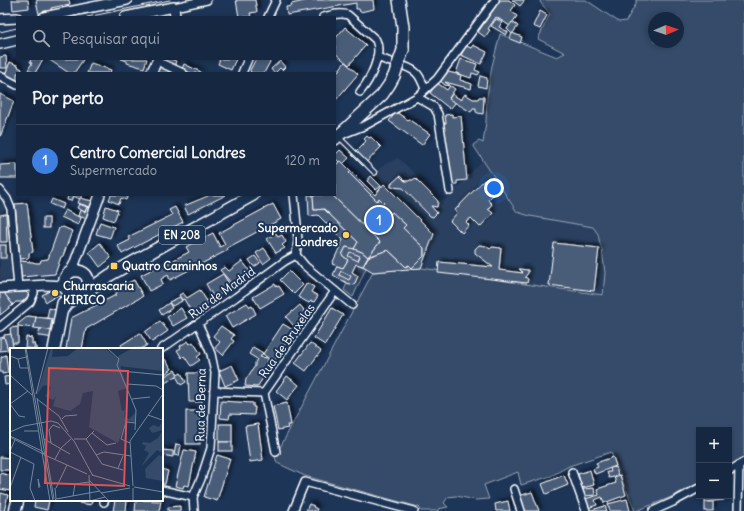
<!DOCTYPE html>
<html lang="pt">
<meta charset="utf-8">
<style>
:root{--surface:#162841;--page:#1f3048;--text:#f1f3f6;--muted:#9ea6b1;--line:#35445a;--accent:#d6ab8b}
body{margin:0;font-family:Delius,sans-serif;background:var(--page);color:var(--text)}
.controls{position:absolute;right:12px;bottom:12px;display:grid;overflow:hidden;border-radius:0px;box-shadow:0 2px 6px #0003}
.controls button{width:36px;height:36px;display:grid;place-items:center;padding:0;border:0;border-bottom:1px solid var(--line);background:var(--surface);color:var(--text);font:20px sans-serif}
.compass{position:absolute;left:648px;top:12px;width:36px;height:36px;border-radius:50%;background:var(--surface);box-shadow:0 2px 6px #0003;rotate:88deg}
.you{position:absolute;left:494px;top:188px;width:14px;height:14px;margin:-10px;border:3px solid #fff;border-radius:50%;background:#1a73e8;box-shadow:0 0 0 6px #1a73e833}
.badge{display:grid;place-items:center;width:26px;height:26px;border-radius:50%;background:var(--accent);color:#fff;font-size:13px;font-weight:700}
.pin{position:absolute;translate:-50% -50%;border:2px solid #fff;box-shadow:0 1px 4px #0006}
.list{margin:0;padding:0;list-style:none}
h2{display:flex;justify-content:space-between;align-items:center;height:52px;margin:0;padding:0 16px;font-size:17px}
h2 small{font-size:13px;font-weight:400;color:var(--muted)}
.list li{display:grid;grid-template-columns:26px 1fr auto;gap:12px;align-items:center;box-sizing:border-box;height:72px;padding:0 16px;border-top:1px solid var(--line)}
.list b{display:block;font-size:15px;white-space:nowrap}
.list p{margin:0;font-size:13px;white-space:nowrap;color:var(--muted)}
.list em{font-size:13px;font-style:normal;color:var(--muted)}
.icon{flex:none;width:22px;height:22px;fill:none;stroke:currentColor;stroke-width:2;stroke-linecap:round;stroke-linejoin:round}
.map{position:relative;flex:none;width:744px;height:511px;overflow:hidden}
.search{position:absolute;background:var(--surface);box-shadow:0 2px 6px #0003;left:16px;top:16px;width:320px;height:44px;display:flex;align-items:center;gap:10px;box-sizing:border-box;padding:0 14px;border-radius:0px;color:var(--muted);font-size:15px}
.panel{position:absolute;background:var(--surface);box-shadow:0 2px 6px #0003;left:16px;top:72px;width:320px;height:124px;border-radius:0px}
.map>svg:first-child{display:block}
.built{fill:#2a4161}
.green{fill:#364b69;stroke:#9aa5b4;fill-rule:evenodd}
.building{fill:#4a5d79;stroke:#fff;filter:url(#shadow)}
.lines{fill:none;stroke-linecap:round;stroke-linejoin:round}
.service-casing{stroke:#fff;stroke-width:6}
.minor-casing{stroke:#fff;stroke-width:10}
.tertiary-casing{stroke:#fff;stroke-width:12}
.primary-casing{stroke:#fff;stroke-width:14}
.service{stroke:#1d3557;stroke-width:3.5}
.minor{stroke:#1d3557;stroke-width:7}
.tertiary{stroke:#1d3557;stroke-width:9}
.primary{stroke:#1d3557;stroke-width:11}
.tram{stroke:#fff;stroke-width:1}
.primary-bridge-casing{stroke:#fff;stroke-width:14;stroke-linecap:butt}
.primary-bridge{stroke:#1d3557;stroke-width:11}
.poi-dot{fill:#ffd166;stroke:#1d3557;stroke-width:1.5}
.labels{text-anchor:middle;stroke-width:4;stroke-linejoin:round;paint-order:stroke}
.shield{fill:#1d3557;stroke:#bbc2cd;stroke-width:1}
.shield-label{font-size:11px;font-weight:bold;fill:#fff}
.poi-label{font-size:12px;font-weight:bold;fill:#fff;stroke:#1d3557;text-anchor:start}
.street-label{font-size:12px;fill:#fff;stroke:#1d3557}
.inset-road{fill:none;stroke:#77869a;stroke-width:1}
.view{fill:#de5353;fill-opacity:0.15;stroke:#de5353;stroke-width:2}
.inset-edge{fill:none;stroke:#fff;stroke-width:2}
</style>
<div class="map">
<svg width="744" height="511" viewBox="0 0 744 511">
<defs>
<filter id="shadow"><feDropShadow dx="3" dy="-3" stdDeviation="2" flood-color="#0009"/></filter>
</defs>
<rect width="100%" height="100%" fill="#1d3557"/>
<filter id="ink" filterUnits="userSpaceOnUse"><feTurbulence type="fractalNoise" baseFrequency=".025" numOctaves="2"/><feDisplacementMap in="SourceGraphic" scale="8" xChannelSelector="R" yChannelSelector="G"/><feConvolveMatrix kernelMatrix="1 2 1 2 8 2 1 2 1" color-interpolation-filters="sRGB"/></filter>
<g filter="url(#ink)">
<g class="built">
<polygon points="398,158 444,201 483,160 517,212 593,227 598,234 600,244 602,249 605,274 604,295 525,284 421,268 434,234 374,174 385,164"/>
<polygon points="0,197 9,209 15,279 0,280"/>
</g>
<g class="green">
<path d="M541 0H586L619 22 626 21 636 4V0H744V457L729 467V430H699V483L669 498 636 511H635L611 452 569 466 551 476 521 485 518 472 484 485 489 499 476 500 456 496 448 497 444 503 448 507 438 509V511H421L419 507 305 476 277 463 275 457 373 272 422 268 525 284 603 295 605 273 602 249 600 244 598 234 593 227 530 216 517 212 473 145 479 141 483 143 486 122 487 97 492 66 500 34 557 57 565 53 538 39 550 14 540 2ZM654 18H678V42H654Z"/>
<polygon points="356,264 366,268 353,297 344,290 347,283 354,285 358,277 352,272"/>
</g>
<g class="building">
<polygon points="12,0 28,0 29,8 13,10"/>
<polygon points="39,0 69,0 70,4 51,8 52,11 39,14 36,1"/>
<polygon points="236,0 255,0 257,12 250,13 251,17 239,17"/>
<polygon points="309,0 373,0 374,9 360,12 359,9 356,9 356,3 287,15 286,7 292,6 291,4"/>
<polygon points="500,0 509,0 515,5 511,11 517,16 510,26 496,17 488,29 490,30 485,37 478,32"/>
<polygon points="512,0 525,0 520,6"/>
<polygon points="540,11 547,15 540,29 533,26"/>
<polygon points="496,19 502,22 499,27 508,32 506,35 491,26"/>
<polygon points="512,22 518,26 512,34 507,29"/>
<polygon points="345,27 366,45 349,65 335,53 335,39"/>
<polygon points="512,33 522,37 520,43 510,39"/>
<polygon points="473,45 487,52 481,64 461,55 466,46 471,48"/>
<polygon points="6,56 7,68 0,68 0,57"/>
<polygon points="31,59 43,59 35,73 28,70 32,63 30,62"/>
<polygon points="48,59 81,59 83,60 74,73 69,73"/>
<polygon points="121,59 147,59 144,68 127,63 127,61"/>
<polygon points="162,59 170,59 176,61 174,67 161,62"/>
<polygon points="220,59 236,59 231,70 218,64"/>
<polygon points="256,59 269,59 270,62 264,73 251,73 250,70"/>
<polygon points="461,59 477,64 475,70 480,72 478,75 472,73 471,78 456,73"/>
<polygon points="280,61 285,67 282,70 280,68 275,73 274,73 271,69"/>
<polygon points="10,62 19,66 18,67 22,69 20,73 17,73 17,80 5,75"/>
<polygon points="345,62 358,74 335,101 335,75"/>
<polygon points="91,63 111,70 110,73 87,73"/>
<polygon points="184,64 201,72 201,73 191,73 182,69"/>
<polygon points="158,66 170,71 169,73 155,73"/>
<polygon points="448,72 461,75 460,80 472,84 471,89 445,82 455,89 449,98 452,101 456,102 450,109 430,93 437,83 447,90 450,86 445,85 440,81"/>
<polygon points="480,76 487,78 486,88 478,86"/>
<polygon points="0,94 14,101 0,137"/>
<polygon points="452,94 461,100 465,94 473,99 478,99 479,97 484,97 483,114 478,113 476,112 476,108 473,108 471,112 449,99"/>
<polygon points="396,112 408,120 408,119 430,134 422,145 389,121"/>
<polygon points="452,114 452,117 461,116 467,180 457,181 457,184 448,185 448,156 446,140 442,141 440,124 446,123 445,115"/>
<polygon points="367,136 369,138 371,137 381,147 363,166 352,155 366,141 364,139"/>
<polygon points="340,150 349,158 342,165 335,158 335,155"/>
<polygon points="341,161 351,171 349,173 377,201 379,198 384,203 382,205 391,214 392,212 406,225 403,228 424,248 424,256 412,268 409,265 406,267 388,250 368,257 380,242 332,195 335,195 335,165"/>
<polygon points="17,164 17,178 0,178 0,165"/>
<polygon points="351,171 375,195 384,184 434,234 421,268 373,272 363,266 368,257 388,250 406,267 409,265 412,268 424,256 424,248 403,228 406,225 392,212 391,214 382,205 384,203 379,198 377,201 349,173"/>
<polygon points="371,176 381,186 376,190 367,181"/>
<polygon points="400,176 405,181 409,181 410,180 413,180 415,178 438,201 437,207 431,206 437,213 433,217 430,216 403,188 391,187 391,184"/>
<polygon points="484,180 496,192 488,200 492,204 488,209 493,213 480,227 471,218 466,222 469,225 462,233 450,221 457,213 455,210"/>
<polygon points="68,195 82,195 80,199 73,196 71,201 67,200"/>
<polygon points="111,195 128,195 126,200 121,198 119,204 109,200"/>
<polygon points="208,195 226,195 188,214 184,206 208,196"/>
<polygon points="308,195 313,195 314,210 324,209 358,242 354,249 346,247 342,255 348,260 343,268 337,266 332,264 343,240 318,215 309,216"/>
<polygon points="313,195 332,195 380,242 368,257 362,252 354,249 358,242 324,209 314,210"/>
<polygon points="80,198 92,201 90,207 78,203"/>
<polygon points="52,199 64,204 62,209 50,204"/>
<polygon points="27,203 33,252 29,253 29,258 20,259 15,204"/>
<polygon points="79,204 87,207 85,212 77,208"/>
<polygon points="273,204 281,219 227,248 228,250 170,280 168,275 161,279 163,284 149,291 141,275 165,263 166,264 189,252 186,247 213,233 220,247 225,244 219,233"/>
<polygon points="106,206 118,210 114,221 103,217"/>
<polygon points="87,207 92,209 88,219 78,216 80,210 85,212"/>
<polygon points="175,207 183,222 122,254 118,246 130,240 128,237 172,215 169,210"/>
<polygon points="65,210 81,218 78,225 61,217"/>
<polygon points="6,214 7,242 0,242 0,215"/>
<rect x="43" y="218" width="6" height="10"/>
<polygon points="100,222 114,227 110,238 96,234"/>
<polygon points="63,227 72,231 63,256 61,257 55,274 21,277 20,261 32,262 36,263 40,263 41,260 48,259 59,228"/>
<polygon points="276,233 278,237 282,235 286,242 282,245 285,248 276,253 267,239"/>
<polygon points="100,243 111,258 100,267 89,252"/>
<polygon points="554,243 599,248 594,291 549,285"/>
<rect x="0" y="245" width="6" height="13"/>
<polygon points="479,245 486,246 490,249 492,247 501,248 499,270 523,273 519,269 528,270 528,273 525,277 528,279 527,283 438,273 439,262 493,267 475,253 475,249"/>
<polygon points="346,247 354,249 362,252 368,257 363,266 356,264 352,272 358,276 354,285 347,283 333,275 337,266 343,268 348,260 342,255"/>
<polygon points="264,248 271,258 263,264 256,253"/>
<polygon points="350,252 360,256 358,261 348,256"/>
<polygon points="255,256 260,263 254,267 249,260"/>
<polygon points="242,261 250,271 232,284 220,270 225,267 229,271"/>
<polygon points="289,271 303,285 294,294 280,280"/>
<polygon points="341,271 351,276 349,280 339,275"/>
<polygon points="223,274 231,287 214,298 206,284"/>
<polygon points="134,280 143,296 86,329 82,349 66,349 71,318 116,295 117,288"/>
<polygon points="307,283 314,287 311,292 318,296 314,302 311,301 309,303 298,297"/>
<polygon points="275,284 277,287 279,286 284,294 260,308 253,297"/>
<polygon points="55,288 64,290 62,297 56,296 46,302 42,295"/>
<polygon points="200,290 208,303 192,313 184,299 182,300 179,295 183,293 187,298"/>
<polygon points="26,292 29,295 22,302 16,302 13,305 4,293"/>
<polygon points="0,293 4,293 13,305 0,315"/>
<polygon points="180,297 182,301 172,306 169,302"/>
<polygon points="169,303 172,308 162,315 159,310"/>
<polygon points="247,303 250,307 252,306 256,314 232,328 225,316"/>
<polygon points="300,305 304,310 303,311 307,315 294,326 286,317"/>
<polygon points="49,308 59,311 57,320 47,318"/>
<polygon points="181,308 187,318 173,326 167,317"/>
<polygon points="332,308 343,315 325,345 314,338"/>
<polygon points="28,316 36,317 34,328 18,326 18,324"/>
<polygon points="36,317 52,319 50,330 34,328"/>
<polygon points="160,321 168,331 152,342 145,332"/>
<polygon points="283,324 293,330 292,334 275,360 268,359 268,364 270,364 270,368 257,387 245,386 246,379 255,366 255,363 257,359 249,354 253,347 263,353 260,357 268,358 263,354"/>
<polygon points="221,326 234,335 231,339 234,341 223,355 215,348 220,342 213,336"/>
<polygon points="18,327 18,343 12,343 10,328"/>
<polygon points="40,329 55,331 53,338 41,336 38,336"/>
<polygon points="140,333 147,345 141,349 123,349 121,345"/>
<polygon points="11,334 13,347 6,347 4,335"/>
<polygon points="4,337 8,350 0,351 0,338"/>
<polygon points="26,337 32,338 32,344 35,344 34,347 37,347 37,349 25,348"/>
<polygon points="188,341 190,344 193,342 201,354 197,357 200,360 191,366 184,356 182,358 177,350 181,348 180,346"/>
<polygon points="310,343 321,351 306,371 295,363"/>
<polygon points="6,355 8,373 2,374 2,372 0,372 0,363 1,362 1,357"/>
<polygon points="164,358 172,369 162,376 162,359"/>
<polygon points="232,365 239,380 225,386 219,371"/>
<polygon points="175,370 178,375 165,383 162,378"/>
<polygon points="181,373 186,382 181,385 176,376"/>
<polygon points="188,373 202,373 202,402 189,402"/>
<polygon points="11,376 11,384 5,385 4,377"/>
<polygon points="287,376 299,385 287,400 276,391"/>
<polygon points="221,401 253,403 253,407 255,407 254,415 230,414 229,419 220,418"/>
<polygon points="287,403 291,425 287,425 288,428 278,430 273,406"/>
<rect x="186" y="411" width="14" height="33"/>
<rect x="219" y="424" width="13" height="18"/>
<polygon points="258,424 263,460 250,462 245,426"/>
<rect x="219" y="442" width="13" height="9"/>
<polygon points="176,444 181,445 179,456 174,455"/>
<polygon points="162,450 173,451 173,457 162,455"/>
<polygon points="184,450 196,452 189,486 184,485 183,488 175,486"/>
<polygon points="217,455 230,459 217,501 204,497"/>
<polygon points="0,457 11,458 11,470 0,470"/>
<polygon points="613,457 616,466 595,474 593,469 598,467 596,463"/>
<polygon points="616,467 618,476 609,478 607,472 611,472 610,468"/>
<polygon points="162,469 168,471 165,484 162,484"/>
<polygon points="590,470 594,485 582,488 578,474"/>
<polygon points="0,473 11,476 11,491 0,489"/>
<polygon points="564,475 568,485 546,494 542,484"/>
<polygon points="620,475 626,495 604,503 602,497 595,500 597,505 588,508 585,499 599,495 597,489 616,483 614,477"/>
<polygon points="594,488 595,495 584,496 583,489"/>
<polygon points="532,492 539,511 524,511 519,496"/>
<polygon points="1,493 8,495 4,511 0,511"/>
<polygon points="705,496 716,496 716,498 724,497 724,500 705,502"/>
<polygon points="627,499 630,511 610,511 608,504"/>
<polygon points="35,500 48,500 49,501 47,510 34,507"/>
<polygon points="79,500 92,500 91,505 79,503"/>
<polygon points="115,500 127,500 126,511 113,511"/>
<polygon points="136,500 161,501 159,511 135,511"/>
<polygon points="508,501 510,511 496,511 495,504"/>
<rect x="705" y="502" width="8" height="9"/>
<polygon points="309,504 314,506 313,507 317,509 316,511 306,511"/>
<polygon points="180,506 180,511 168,511 168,507"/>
<polygon points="605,506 607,511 588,511"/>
</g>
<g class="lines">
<g class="service-casing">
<polyline id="service" points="339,137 375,173"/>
</g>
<g class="minor-casing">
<g id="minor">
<polyline points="174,7 207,0"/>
<polyline points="268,17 276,0"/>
<path d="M323 17C331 15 340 12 348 15L376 40C383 55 370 80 360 92"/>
<polyline points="377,57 393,63"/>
<polyline points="163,64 183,73"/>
<path d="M404 66C418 71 420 76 425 89"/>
<polyline points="242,73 248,59"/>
<polyline points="0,76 17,85"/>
<polyline points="417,97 434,107 438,114 450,191"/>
<polyline points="343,134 366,125 417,97 437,79 495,0"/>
<polyline points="0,190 7,199 11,209 18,287"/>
<polyline points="294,195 297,224 298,241 296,255 305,266 352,305"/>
<polyline points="0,327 30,302 34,293 34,286"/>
<polyline points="161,349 236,297 285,261 296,255"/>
<polyline points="214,391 264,393"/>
<polyline points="276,452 264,393 335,291"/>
<polyline points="729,471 744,462"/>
<polyline points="572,472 586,511"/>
<polyline points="514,489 521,511"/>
<polyline points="162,490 193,497"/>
<polyline points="104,502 105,500"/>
<polyline points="194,511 193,497 201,479 211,448 214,391 215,373 211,354 202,332 198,324"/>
<polyline points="293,511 305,482 414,511"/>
<polyline points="653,511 673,502 699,488"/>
<polyline points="738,511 739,465"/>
</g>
</g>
<g class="tertiary-casing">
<g id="tertiary">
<polyline points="44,17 127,0"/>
<polyline points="125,17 174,7 175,17"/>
<polyline points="0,19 17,18"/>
<polyline points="0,44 17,40"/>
<polyline points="151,73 158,59"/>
<polyline points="69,274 74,265 100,195"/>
<polyline points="0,288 46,285 65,286"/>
</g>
</g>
<g class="primary-casing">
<g id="primary">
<polyline points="399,0 403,27 403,50"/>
<polyline points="335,139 382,95 389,85 394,76"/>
<path d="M80 294C75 295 69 294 66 289 65 286 64 282 65 279 70 263 96 272 86 290"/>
<polyline points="62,310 66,304 71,300 84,293 110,275 253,195"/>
<polyline points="54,349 63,303"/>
<polyline points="15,511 18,500"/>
</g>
</g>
<use href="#service" class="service"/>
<use href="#minor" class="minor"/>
<use href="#tertiary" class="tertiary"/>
<use href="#primary" class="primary"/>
<g class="tram">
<polyline points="71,17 93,12"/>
<polyline points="87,17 170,0"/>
<polyline points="0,32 17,28"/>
</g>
<g class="primary-bridge-casing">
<polyline id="primary-bridge" points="394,76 403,50"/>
</g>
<use href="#primary-bridge" class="primary-bridge"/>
</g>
</g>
<g class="poi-dot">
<circle cx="346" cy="235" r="4"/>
<rect x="110" y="262" width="8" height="8" rx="2"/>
<circle cx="55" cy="293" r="4"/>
</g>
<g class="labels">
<rect class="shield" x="159" y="226" width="46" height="18" rx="3"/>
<g class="shield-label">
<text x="182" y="239">EN 208</text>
</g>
<g class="poi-label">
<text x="338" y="232" text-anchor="end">Supermercado<tspan x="338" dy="14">Londres</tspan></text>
<text x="122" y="270">Quatro Caminhos</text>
<text x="63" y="290">Churrascaria<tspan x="63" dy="14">KIRICO</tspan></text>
</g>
<g class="street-label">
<text transform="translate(222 293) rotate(-36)" y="4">Rua de Madrid</text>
<text transform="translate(287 341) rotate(-55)" y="4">Rua de Bruxelas</text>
<text transform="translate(201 405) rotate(-89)" y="4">Rua de Berna</text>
</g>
</g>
<g transform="translate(10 348)">
<rect width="153" height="153" fill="#1d3557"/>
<path d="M41 0H43L42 9 58 8 68 0H95L108 11 117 40 108 43 112 63 115 62 114 69 119 71 125 65V74L116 73 108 95 79 79 83 43 73 45 70 56 60 63 43 58 46 48 43 52 35 48 41 40 39 37 33 38 26 48ZM123 0H153V23L108 18V8ZM153 72V102L150 104 147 102 131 119 139 105 134 102 136 98 132 96 133 94 140 95 148 90 153 82 142 85 139 80 143 77 149 79ZM149 107 153 109V133L136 130 135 121Z" fill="#364b69"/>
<path class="inset-road" d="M15 0 40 153M16 0 43 153M97 0 109 11 107 17 126 62 125 82M0 8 8 11 16 9M8 11 10 20H18M111 23 153 27M0 27 22 47M117 36 146 38 153 42M26 46 38 0M27 50 44 151M27 51 49 68 58 84M122 51 140 49M0 56 18 43M0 56 9 68 15 69M138 67 152 72M52 71 55 68 67 67M14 83H28M0 84 14 78 41 73 48 75 64 93 83 128M82 85 97 97 106 95M0 88 32 103 35 108M0 89 33 106M34 91 60 106M64 91H76L84 83M76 91 92 116 113 122M41 95 39 82 43 77 50 80M120 95 111 91 116 74 126 75M0 103 5 92M0 104 24 116 20 140 25 153M86 107 94 104 121 108M37 108 77 126M45 111 51 100 61 91M108 120 113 108M79 127 80 153M82 127 120 138M79 132 99 153M123 138 120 93 153 46M124 139 153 144M0 140 11 109M29 140 28 131 30 139M46 140 57 117M91 145 120 140M63 148 65 136 79 134M46 151 90 143M44 153 46 151 45 140M80 153 95 149M123 153V140"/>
<path class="view" d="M39 20 118 23 114 138 35 135Z"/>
<rect width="153" height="153" class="inset-edge"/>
</g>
</svg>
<div class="controls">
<button>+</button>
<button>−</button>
</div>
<svg class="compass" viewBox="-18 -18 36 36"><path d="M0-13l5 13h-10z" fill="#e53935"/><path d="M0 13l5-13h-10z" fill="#9ea6b1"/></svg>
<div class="you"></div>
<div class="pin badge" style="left:379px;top:220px;background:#3f7fe0">1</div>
<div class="search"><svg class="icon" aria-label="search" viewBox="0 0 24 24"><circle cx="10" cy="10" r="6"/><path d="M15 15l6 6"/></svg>Pesquisar aqui</div>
<section class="panel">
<h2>Por perto<small></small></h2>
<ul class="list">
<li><span class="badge" style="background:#3f7fe0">1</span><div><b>Centro Comercial Londres</b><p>Supermercado</p></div><em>120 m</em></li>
</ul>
</section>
</div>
